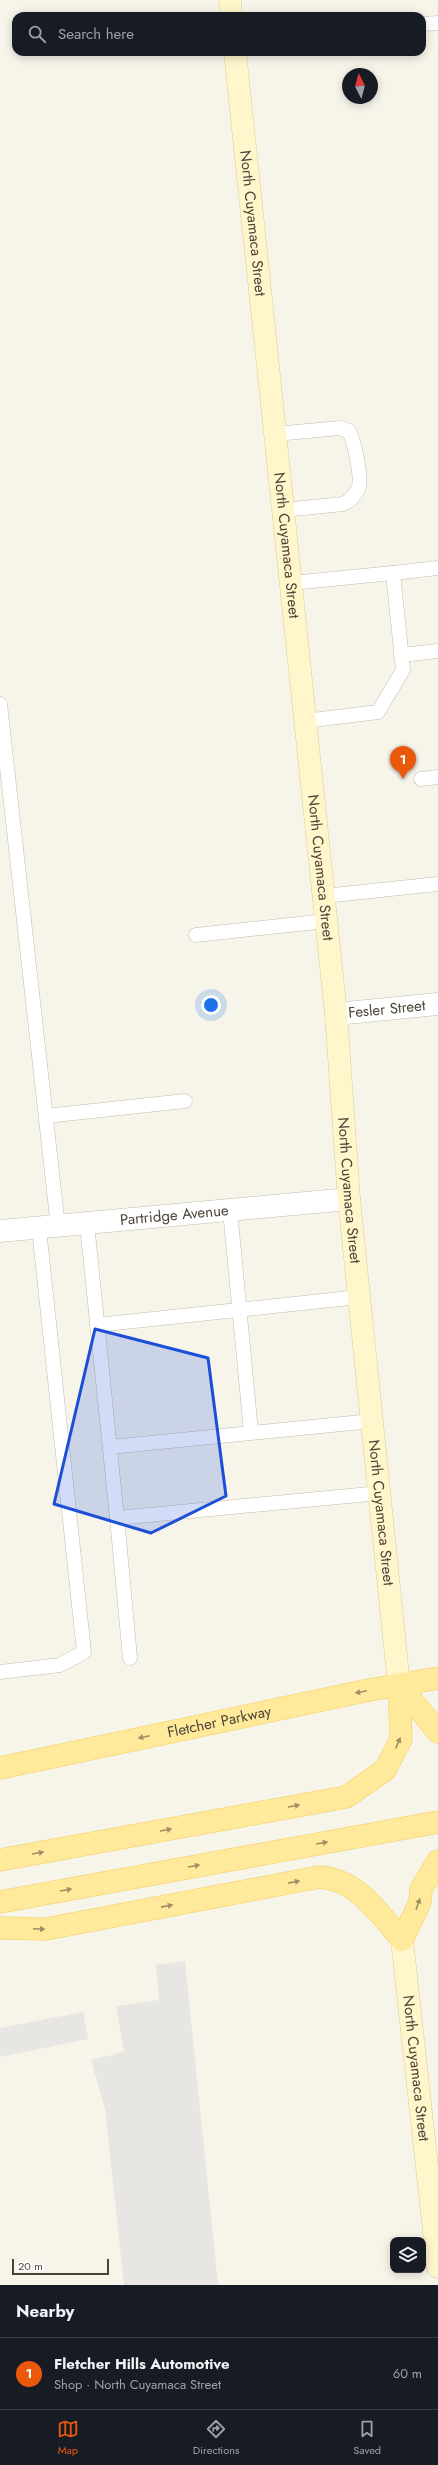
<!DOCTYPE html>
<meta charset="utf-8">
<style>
:root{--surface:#171b24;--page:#242831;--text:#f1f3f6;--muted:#9ea1a6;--line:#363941;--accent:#ea580c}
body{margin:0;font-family:Jost,sans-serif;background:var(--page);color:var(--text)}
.controls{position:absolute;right:12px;bottom:12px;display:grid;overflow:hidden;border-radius:8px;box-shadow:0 2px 10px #0003}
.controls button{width:36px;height:36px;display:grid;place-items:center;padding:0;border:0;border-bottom:1px solid var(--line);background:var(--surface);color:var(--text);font:20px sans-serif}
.compass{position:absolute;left:342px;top:68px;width:36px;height:36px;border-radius:50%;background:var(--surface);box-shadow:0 2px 10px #0003;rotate:354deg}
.scale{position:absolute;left:12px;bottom:10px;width:97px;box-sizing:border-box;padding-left:4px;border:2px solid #4c4537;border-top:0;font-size:11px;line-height:14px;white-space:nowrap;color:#4c4537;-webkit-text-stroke:3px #fff;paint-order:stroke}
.you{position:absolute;left:211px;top:1005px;width:14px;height:14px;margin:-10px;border:3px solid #fff;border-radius:50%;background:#1a73e8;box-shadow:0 0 0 6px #1a73e833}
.badge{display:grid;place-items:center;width:26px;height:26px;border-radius:50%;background:var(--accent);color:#fff;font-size:13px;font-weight:700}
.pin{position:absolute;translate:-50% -33px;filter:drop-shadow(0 1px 2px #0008)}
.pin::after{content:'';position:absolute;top:21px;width:14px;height:12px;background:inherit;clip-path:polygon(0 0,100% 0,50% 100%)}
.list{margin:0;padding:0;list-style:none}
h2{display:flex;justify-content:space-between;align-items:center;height:52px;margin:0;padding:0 16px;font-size:17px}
h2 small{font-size:13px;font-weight:400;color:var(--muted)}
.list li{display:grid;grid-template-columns:26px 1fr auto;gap:12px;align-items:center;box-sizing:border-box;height:72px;padding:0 16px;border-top:1px solid var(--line)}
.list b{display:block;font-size:15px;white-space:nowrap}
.list p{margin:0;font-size:13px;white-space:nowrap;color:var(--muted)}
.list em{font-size:13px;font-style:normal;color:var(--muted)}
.icon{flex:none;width:22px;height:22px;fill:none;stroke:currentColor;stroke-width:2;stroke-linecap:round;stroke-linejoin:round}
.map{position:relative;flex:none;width:438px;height:2285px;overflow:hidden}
.search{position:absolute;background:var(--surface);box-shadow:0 2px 10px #0003;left:12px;right:12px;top:12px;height:44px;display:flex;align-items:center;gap:10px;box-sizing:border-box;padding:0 14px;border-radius:12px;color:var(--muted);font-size:15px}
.sheet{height:124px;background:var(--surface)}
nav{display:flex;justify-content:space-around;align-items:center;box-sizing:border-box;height:56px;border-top:1px solid var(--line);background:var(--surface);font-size:11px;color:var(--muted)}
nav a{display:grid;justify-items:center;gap:2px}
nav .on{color:var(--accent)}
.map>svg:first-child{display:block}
.parking{fill:#e8e6e2}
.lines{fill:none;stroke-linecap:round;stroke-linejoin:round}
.lane-casing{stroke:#c4bdab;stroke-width:15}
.street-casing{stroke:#c4bdab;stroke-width:23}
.secondary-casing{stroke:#dcce95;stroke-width:23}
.primary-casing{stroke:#f2cf5d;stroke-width:23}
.lane{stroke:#fff;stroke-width:14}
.street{stroke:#fff;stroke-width:22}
.secondary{stroke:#fff6cc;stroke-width:22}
.primary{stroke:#ffe99b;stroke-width:22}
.oneway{fill:#9d8f64}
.marked{fill:#1d4ed8;fill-opacity:0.2;stroke:#1d4ed8;stroke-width:3;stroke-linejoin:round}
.labels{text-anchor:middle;stroke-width:3;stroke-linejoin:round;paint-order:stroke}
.street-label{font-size:15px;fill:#4c4537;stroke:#fff}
</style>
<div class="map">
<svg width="438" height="2285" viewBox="0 0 438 2285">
<rect width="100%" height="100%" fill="#f7f4ea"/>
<g class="parking">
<polygon points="185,1961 218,2285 124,2285 105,2109 91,2060 124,2052 116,2006 159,2000 156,1965"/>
<polygon points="83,2012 88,2039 0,2057 0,2028"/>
</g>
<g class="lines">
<g class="lane-casing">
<g id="lane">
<polyline points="422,24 438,23"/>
<path d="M275 434 340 428 349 431C354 442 363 479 358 489 354 497 350 501 343 504L283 510"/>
<polyline points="393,573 438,568"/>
<polyline points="291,583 393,573 403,670 378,712 305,721"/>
<polyline points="401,655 438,651"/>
<polyline points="0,704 58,1227"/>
<polyline points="421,779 438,777"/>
<polyline points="324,896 438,884"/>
<polyline points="196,935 326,921"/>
<polyline points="46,1116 185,1101"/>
<polyline points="230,1210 251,1432"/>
<polyline points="87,1224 117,1518"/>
<polyline points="97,1325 359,1297"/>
<polyline points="110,1447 372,1421"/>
<polyline points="130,1658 117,1518 380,1493"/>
<polyline points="0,1672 60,1665 84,1652 39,1229"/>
</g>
</g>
<g class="street-casing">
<g id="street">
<path id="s1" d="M336 1014 438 1004"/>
<path id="s2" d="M0 1231 349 1199"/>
</g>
</g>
<g class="secondary-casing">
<g id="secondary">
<polyline points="230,0 231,16"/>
<path id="s3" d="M235 52 336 1014 349 1199 399 1685"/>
<path id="s4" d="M402 1940 438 2267"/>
</g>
</g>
<g class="primary-casing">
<g id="primary">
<polyline points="399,1685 438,1732"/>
<path id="s5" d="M0 1768 369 1690 438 1678"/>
<polyline points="0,1860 346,1797 385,1770 401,1739 399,1685"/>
<polyline points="0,1902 438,1822"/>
<path d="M0 1928 46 1929 319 1877C357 1879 379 1913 402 1940L420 1902 421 1889 438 1861"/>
</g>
</g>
<use href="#lane" class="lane"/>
<use href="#street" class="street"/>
<use href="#secondary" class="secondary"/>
<use href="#primary" class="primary"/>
</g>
<defs><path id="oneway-solid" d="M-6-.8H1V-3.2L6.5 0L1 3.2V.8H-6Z"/></defs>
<g class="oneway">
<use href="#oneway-solid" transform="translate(361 1692) rotate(168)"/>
<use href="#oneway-solid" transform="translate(144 1737) rotate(168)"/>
<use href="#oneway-solid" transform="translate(398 1743) rotate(-67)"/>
<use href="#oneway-solid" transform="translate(294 1806) rotate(-10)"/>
<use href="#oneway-solid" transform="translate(166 1830) rotate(-10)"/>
<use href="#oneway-solid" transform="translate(322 1843) rotate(-10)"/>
<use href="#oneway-solid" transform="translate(38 1853) rotate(-10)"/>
<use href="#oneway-solid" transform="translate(194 1866) rotate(-10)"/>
<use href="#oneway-solid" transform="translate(294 1882) rotate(-11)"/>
<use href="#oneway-solid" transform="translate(66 1890) rotate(-10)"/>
<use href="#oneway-solid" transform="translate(418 1904) rotate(-71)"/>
<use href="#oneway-solid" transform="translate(167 1906) rotate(-11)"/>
<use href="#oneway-solid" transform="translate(39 1929) rotate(2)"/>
</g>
<path class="marked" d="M95 1329 208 1358 226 1496 151 1533 54 1504Z"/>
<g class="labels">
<g class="street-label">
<text dy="5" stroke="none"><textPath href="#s3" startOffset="172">North Cuyamaca Street</textPath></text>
<text dy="5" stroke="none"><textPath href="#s3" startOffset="496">North Cuyamaca Street</textPath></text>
<text dy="5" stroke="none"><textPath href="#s3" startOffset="820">North Cuyamaca Street</textPath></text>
<text dy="5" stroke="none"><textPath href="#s1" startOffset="51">Fesler Street</textPath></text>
<text dy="5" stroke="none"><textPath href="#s3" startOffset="1144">North Cuyamaca Street</textPath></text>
<text dy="5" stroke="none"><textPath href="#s2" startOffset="175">Partridge Avenue</textPath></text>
<text dy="5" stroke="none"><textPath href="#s3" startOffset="1468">North Cuyamaca Street</textPath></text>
<text dy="5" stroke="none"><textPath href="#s5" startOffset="224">Fletcher Parkway</textPath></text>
<text dy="5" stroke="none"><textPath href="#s4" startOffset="129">North Cuyamaca Street</textPath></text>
</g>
</g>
</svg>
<div class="controls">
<button><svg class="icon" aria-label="layers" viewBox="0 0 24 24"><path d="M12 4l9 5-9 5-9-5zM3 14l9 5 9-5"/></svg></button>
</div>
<svg class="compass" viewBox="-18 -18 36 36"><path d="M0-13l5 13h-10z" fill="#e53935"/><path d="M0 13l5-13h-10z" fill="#9ea1a6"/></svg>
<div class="scale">20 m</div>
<div class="you"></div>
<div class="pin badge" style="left:403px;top:779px">1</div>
<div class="search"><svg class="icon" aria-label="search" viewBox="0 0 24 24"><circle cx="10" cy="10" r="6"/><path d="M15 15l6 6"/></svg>Search here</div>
</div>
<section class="sheet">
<h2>Nearby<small></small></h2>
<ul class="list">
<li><span class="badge">1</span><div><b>Fletcher Hills Automotive</b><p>Shop · North Cuyamaca Street</p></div><em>60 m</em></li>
</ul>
</section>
<nav>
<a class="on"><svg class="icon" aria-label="map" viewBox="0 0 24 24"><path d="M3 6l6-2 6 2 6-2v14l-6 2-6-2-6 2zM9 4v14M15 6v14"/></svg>Map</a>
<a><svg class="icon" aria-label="directions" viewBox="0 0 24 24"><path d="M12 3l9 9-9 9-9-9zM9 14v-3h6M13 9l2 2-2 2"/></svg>Directions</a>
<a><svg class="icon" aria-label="saved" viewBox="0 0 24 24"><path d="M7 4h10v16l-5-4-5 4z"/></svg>Saved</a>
</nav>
